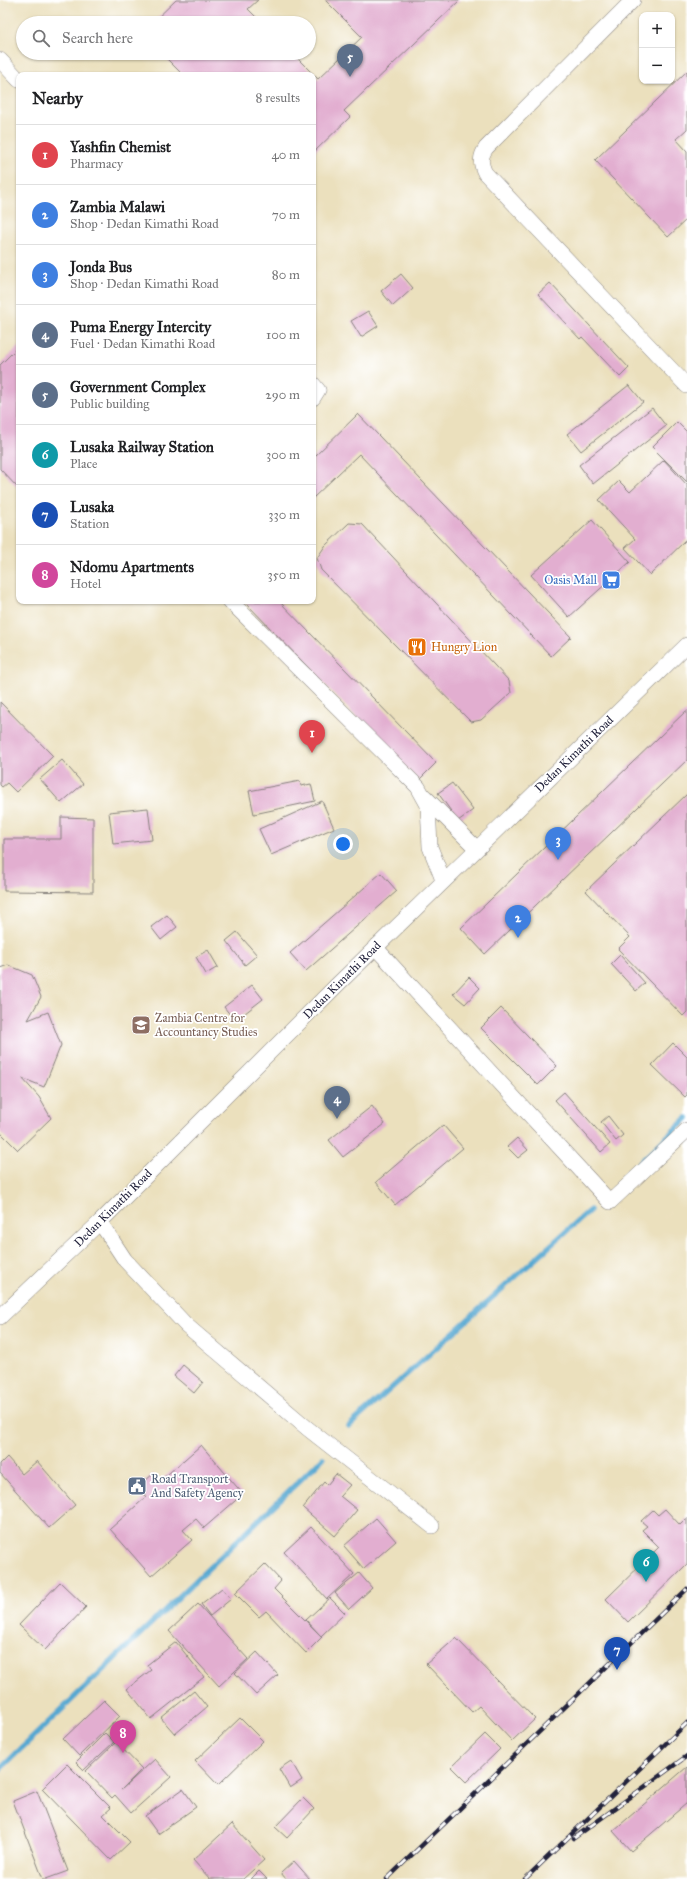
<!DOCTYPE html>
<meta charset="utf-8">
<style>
:root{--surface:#fff;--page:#f2f2f2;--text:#202124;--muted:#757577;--line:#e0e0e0;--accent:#c8321e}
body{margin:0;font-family:"IM FELL Great Primer",serif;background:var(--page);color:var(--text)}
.controls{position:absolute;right:12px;top:12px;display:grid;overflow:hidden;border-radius:8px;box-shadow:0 1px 3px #0004}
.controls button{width:36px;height:36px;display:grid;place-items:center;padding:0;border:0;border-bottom:1px solid var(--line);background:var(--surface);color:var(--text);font:20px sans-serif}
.you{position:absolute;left:343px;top:844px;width:14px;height:14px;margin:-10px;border:3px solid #fff;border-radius:50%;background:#1a73e8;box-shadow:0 0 0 6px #1a73e833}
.badge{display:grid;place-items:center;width:26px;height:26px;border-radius:50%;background:var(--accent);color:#fff;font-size:13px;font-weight:700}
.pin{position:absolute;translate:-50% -33px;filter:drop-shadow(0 1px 2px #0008)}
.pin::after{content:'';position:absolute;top:21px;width:14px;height:12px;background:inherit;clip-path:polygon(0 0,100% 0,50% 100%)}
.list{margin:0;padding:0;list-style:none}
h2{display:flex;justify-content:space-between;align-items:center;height:52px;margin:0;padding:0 16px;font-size:17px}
h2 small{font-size:13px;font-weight:400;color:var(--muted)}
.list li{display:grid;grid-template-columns:26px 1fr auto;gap:12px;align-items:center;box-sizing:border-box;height:60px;padding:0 16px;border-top:1px solid var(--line)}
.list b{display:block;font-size:15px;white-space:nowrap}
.list p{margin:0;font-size:13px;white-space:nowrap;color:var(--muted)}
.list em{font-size:13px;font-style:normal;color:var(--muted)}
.icon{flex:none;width:22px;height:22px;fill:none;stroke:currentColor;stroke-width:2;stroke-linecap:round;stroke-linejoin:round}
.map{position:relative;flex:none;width:687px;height:1879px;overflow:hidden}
.search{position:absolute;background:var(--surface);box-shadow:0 1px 3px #0004;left:16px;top:16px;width:300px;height:44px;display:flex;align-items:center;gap:10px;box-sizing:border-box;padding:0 14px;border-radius:22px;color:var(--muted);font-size:15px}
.panel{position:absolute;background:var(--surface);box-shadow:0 1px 3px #0004;left:16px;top:72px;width:300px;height:532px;border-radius:8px}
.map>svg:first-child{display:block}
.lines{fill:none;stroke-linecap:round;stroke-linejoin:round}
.stream{stroke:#56a8d1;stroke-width:5.5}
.building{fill:#e2aed0}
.street-casing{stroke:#86817c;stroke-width:16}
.street{stroke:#fff;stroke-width:15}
.rail-casing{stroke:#22223b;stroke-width:4.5}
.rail{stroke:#fff;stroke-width:3;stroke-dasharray:9;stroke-linecap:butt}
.labels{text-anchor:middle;stroke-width:3.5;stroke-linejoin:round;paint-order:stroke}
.shop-label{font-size:12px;fill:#366cbe;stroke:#fff;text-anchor:end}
.food-label{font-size:12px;fill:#c56008;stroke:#fff;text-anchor:start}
.street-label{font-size:12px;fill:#22223b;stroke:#fff}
.education-label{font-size:12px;fill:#785e54;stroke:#fff;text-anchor:start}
.service-label{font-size:12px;fill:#4e5e75;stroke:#fff;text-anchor:start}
</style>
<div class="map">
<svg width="687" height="1879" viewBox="0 0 687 1879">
<rect width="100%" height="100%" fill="#fff"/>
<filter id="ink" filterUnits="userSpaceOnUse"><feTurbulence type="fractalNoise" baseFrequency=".025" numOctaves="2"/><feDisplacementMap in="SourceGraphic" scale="8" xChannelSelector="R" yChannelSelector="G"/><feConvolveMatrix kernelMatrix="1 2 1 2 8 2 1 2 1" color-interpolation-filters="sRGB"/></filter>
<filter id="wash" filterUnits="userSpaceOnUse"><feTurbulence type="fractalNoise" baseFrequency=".012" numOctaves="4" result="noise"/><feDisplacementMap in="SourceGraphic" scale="16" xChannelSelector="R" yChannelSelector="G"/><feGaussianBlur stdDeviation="0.9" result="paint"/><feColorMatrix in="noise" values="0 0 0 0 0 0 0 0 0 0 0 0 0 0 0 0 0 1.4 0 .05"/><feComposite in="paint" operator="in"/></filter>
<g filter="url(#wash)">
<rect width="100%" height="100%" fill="#ebe0bd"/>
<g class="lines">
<g class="stream">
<polyline points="626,1176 687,1118"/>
<polyline points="349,1426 590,1210"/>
<polyline points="0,1769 323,1458"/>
</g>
</g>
<g id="blocks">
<g class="building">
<polygon points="176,0 258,0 248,9 262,23 152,23"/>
<polygon points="325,0 460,0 344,111 350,117 313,153 313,75 183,75 161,53 292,53 318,79 362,37"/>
<polygon points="687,71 687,129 676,139 687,151 687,219 668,237 595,160"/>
<polygon points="401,274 413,288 393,306 381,291"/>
<polygon points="550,283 629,368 620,377 582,337 580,339 538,294"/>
<polygon points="368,311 378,326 361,337 351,321"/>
<polygon points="19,346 19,489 0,469 0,365"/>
<polygon points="629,385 643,402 581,451 567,434"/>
<polygon points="652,408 666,426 593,484 579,465"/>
<polygon points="358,414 571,637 551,656 359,454 313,498 313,458"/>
<polygon points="677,422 687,432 687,482 652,447"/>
<polygon points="664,460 687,485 687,539 650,575 625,548 635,539 599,500 619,481 630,492"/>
<polygon points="592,520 630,562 569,617 531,575"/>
<polygon points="349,523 362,524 509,681 511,693 481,720 471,722 321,570 317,558 325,546"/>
<polygon points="244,601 279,601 436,763 418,781"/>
<polygon points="0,702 53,756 16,792 7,783 2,787 0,785"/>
<polygon points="687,710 687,760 485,954 461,928"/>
<polygon points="62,760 83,784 61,803 40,779"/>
<polygon points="300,781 301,786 311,784 315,801 254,814 249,791"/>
<polygon points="452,783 473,810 458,821 438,793"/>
<polygon points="687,794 687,1012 683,1016 618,949 630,937 586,891"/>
<polygon points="322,801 334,828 271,855 259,829"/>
<polygon points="148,808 152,840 113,844 109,812"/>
<polygon points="61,817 93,818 93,892 4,891 4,839 61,839"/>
<polygon points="381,873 397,891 306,971 290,953"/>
<polygon points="167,915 177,927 161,940 151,927"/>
<polygon points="237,932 257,955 245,965 226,941"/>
<polygon points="208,950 218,967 206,974 196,957"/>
<polygon points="620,955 645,983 636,991 611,964"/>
<polygon points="8,965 32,975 41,997 28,1020 48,1012 61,1045 44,1087 22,1078 39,1097 51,1118 18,1150 0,1132 0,968"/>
<polygon points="469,977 480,988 465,1004 453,994"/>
<polygon points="252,985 263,999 235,1021 224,1007"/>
<polygon points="501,1008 557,1066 538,1085 481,1028"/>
<polygon points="673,1043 687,1057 687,1095 685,1097 652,1065"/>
<polygon points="564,1092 610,1144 601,1152 555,1100"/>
<polygon points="372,1106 385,1124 343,1157 329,1140"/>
<polygon points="608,1116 623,1135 616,1141 601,1122"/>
<polygon points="443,1125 463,1148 395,1205 376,1182"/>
<polygon points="517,1138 528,1150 518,1158 507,1147"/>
<polygon points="183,1365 203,1382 194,1393 174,1376"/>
<polygon points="201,1445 243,1494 204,1528 196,1519 183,1530 192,1540 151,1576 110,1529 146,1497 138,1487 153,1474 160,1481"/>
<polygon points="7,1457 22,1474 37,1461 75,1505 49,1528 0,1473 0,1464"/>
<polygon points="336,1474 350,1485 340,1496 357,1510 335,1536 303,1508 324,1482 327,1485"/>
<polygon points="665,1509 680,1525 687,1518 687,1564 628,1622 606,1599 659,1547 642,1530 647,1526 641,1521 653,1510 658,1515"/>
<polygon points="376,1518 396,1541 364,1569 344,1546"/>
<polygon points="311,1527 354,1574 327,1599 284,1552"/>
<polygon points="265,1564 281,1581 274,1589 322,1637 306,1653 266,1611 259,1617 235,1593"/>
<polygon points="359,1573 372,1588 349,1609 335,1593"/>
<polygon points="60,1582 86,1607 45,1650 19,1625"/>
<polygon points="222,1588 231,1599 210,1616 201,1604"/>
<polygon points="330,1598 345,1613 321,1636 306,1620"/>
<polygon points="198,1604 248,1659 219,1686 169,1631"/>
<polygon points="456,1638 535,1719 512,1741 479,1706 472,1712 426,1664"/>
<polygon points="176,1642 204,1677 151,1719 127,1689 151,1670 147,1665"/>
<polygon points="257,1652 278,1675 256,1695 235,1673"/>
<polygon points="194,1691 207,1707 175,1734 161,1718"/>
<polygon points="104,1700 120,1716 79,1756 63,1739"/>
<polygon points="240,1718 263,1741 218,1785 195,1761"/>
<polygon points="105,1733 114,1742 84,1770 76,1762"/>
<polygon points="485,1734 500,1749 466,1782 451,1767"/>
<polygon points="116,1742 142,1769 121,1790 155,1759 171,1777 131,1813 115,1795 112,1798 86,1771"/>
<polygon points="291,1761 302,1780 290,1788 279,1769"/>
<polygon points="67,1764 111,1808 103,1815 130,1842 111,1860 42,1789"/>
<polygon points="687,1767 687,1803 631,1851 613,1831"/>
<polygon points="183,1789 196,1807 158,1834 145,1816"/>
<polygon points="37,1791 68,1871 46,1879 43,1879 13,1801"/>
<polygon points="303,1798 314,1809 287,1838 275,1827"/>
<polygon points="232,1824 264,1860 243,1879 210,1879 193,1860"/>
<polygon points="294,1861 310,1879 286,1879 281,1873"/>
<polygon points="259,1871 267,1879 251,1879"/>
</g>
</g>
</g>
<g filter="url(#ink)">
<use href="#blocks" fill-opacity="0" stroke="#86817c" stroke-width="1"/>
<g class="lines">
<g class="street-casing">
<g id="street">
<path d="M633 0 486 148C480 157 480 163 485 173L687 386"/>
<polyline points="0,60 19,80"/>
<polyline points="313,384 318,390 313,398"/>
<polyline points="230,601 418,787 428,805 430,847 443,880"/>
<polyline points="425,797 476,848"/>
<polyline points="375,947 610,1202 687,1130"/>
<polyline points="100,1222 125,1260 186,1325 307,1428 432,1526"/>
<polyline points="0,1317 100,1222 338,984 687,645"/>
</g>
</g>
<use href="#street" class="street"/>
<g class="rail-casing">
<g id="rail">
<polyline points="574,1838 687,1756"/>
<polyline points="387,1879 687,1589"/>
<polyline points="525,1879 687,1723"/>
</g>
</g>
<use href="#rail" class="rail"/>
</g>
</g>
<defs>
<g id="supermarket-square" transform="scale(1)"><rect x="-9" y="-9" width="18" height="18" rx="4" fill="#3f7fe0" stroke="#fff"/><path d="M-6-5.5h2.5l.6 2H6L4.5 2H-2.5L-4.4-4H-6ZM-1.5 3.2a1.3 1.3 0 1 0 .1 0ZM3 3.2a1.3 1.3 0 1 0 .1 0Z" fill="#fff"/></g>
<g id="restaurant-square" transform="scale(1)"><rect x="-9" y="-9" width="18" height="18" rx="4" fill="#e8710a" stroke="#fff"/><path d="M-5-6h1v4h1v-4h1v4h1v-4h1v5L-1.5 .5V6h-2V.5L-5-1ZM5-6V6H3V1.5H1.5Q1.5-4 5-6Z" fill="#fff"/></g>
<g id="university-square" transform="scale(1)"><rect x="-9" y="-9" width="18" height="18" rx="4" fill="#8d6e63" stroke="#fff"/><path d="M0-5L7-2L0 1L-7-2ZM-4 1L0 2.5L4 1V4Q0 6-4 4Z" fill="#fff"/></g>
<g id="civic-square" transform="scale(1)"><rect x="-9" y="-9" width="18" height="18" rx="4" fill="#5c6f8a" stroke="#fff"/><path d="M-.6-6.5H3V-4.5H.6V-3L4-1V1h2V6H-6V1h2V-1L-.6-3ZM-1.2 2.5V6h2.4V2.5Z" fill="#fff"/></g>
</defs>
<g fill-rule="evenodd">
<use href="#supermarket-square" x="611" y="580"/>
<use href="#restaurant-square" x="417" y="647"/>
<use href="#university-square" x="141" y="1025"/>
<use href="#civic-square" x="137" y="1486"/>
</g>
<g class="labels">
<g class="shop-label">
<text x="597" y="584">Oasis Mall</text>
</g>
<g class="food-label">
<text x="431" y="651">Hungry Lion</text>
</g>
<g class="street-label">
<text transform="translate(574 754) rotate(-44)" y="4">Dedan Kimathi Road</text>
<text transform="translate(342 980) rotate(-45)" y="4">Dedan Kimathi Road</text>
<text transform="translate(113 1208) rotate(-45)" y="4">Dedan Kimathi Road</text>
</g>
<g class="education-label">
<text x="155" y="1022">Zambia Centre for<tspan x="155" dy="14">Accountancy Studies</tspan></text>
</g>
<g class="service-label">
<text x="151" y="1483">Road Transport<tspan x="151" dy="14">And Safety Agency</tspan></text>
</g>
</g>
</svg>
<div class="controls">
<button>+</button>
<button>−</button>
</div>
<div class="you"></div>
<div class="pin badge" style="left:312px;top:753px;background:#e0444e">1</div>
<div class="pin badge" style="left:518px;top:938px;background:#3f7fe0">2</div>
<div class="pin badge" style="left:558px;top:860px;background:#3f7fe0">3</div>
<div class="pin badge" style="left:337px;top:1119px;background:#5c6f8a">4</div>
<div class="pin badge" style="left:350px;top:77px;background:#5c6f8a">5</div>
<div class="pin badge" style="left:646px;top:1582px;background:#0f9aa8">6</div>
<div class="pin badge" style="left:617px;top:1670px;background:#1a4fb4">7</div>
<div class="pin badge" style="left:123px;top:1753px;background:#d1479c">8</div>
<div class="search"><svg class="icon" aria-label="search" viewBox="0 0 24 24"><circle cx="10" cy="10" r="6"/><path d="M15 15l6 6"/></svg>Search here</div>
<section class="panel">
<h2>Nearby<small>8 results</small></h2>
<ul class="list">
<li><span class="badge" style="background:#e0444e">1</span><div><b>Yashfin Chemist</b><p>Pharmacy</p></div><em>40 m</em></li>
<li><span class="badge" style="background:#3f7fe0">2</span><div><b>Zambia Malawi</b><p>Shop · Dedan Kimathi Road</p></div><em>70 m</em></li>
<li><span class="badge" style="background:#3f7fe0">3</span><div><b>Jonda Bus</b><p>Shop · Dedan Kimathi Road</p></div><em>80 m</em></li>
<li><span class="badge" style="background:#5c6f8a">4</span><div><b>Puma Energy Intercity</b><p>Fuel · Dedan Kimathi Road</p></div><em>100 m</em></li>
<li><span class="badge" style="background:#5c6f8a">5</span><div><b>Government Complex</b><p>Public building</p></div><em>290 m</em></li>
<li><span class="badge" style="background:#0f9aa8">6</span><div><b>Lusaka Railway Station</b><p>Place</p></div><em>300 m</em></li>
<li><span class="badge" style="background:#1a4fb4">7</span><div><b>Lusaka</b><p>Station</p></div><em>330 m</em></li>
<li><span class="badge" style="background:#d1479c">8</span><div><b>Ndomu Apartments</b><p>Hotel</p></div><em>350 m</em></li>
</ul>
</section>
</div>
